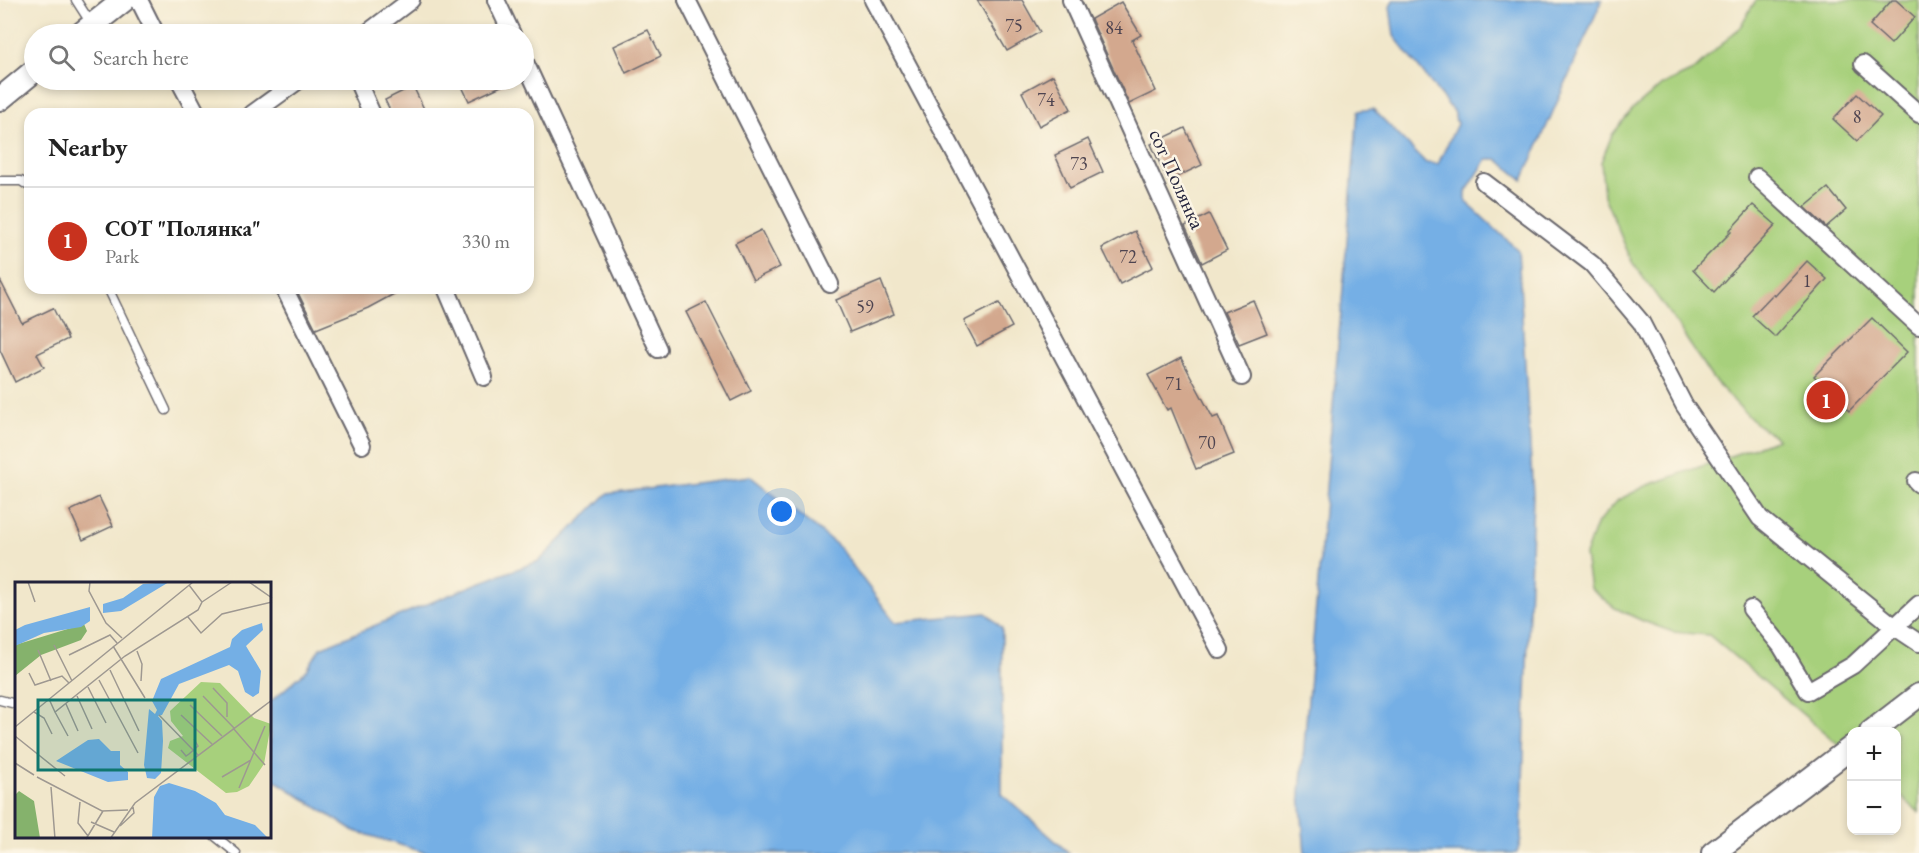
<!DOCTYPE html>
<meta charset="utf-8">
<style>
:root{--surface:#fff;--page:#f6f6f6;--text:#222;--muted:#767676;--line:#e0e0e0;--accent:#c8321e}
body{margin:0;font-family:"EB Garamond",serif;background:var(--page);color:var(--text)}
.controls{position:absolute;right:18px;bottom:18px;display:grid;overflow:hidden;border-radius:12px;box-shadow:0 3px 9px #0003}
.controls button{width:54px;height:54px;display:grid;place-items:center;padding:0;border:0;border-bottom:2px solid var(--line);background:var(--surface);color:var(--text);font:30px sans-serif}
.you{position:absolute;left:782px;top:512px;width:21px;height:21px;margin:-15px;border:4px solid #fff;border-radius:50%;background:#1a73e8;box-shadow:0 0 0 9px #1a73e833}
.badge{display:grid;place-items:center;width:39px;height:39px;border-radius:50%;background:var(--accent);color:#fff;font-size:20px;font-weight:700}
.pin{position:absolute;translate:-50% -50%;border:3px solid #fff;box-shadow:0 2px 6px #0006}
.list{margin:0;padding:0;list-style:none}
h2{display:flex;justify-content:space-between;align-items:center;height:78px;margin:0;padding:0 24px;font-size:26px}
h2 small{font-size:20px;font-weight:400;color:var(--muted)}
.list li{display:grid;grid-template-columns:39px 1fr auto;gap:18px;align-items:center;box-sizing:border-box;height:108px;padding:0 24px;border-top:2px solid var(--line)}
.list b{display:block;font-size:22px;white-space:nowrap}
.list p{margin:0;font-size:20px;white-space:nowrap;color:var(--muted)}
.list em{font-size:20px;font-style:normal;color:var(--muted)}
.icon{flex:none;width:33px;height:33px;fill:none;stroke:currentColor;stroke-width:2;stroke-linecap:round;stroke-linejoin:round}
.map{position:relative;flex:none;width:1919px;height:853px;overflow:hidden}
.search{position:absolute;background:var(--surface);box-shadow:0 3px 9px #0003;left:24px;top:24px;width:510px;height:66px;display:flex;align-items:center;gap:15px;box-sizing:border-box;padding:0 21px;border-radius:33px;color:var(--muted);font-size:22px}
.panel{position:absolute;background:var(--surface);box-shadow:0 3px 9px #0003;left:24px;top:108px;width:510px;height:186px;border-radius:18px}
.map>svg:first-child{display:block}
.green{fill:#a7d07c;stroke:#64795c;stroke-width:1.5}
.water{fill:#74afe5;stroke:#4b6890;stroke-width:1.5}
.building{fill:#d3a88e}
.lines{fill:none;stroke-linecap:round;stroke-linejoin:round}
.service-casing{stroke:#6a676d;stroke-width:11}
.minor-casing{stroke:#6a676d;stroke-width:20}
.secondary-casing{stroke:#6a676d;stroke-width:26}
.service{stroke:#fff;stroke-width:8}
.minor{stroke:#fff;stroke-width:16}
.secondary{stroke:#fff;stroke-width:22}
.labels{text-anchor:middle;stroke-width:5;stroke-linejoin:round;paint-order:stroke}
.number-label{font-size:18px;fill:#4e4450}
.street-label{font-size:21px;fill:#22223b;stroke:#fcf5e5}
.inset-road{fill:none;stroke:#9e9891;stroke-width:1.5}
.view{fill:#0f766e;fill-opacity:0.15;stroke:#0f766e;stroke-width:3}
.inset-edge{fill:none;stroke:#22223b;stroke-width:3}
</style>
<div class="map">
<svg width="1919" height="853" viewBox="0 0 1919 853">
<rect width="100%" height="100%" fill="#fcf5e5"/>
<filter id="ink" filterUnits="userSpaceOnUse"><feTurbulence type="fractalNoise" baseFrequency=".0167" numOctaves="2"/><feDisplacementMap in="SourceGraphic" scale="12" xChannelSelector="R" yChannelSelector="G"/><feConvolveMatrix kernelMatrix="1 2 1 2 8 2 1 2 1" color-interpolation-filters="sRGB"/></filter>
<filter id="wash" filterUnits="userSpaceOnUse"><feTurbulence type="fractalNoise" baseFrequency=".008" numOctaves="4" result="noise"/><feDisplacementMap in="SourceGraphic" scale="24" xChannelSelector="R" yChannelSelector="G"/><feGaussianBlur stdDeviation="1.35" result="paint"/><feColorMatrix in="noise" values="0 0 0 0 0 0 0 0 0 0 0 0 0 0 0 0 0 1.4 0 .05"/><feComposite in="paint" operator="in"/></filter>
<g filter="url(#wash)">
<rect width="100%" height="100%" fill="#f1e7cb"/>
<polygon class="green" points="1756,0 1919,0 1919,812 1897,793 1896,732 1852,732 1851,755 1709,635 1673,632 1643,621 1615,608 1590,588 1585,555 1596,525 1618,500 1646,486 1778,439 1754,422 1712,378 1676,323 1632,262 1604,196 1601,162 1612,135 1632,110 1662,85 1693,71 1740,27"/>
<g class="water">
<polygon points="1393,0 1602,0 1523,180 1497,159 1487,159 1466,192 1466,202 1518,250 1533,495 1521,840 1517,853 1305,853 1300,794 1358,111 1373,109 1426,163 1438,164 1457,124 1453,111 1394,36 1390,7"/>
<polygon points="750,476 837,545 895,622 986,613 1002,628 1002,794 1069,853 426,853 352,830 270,777 270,702 307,670 320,648 476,584 539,561 607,494"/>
</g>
<g id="blocks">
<g class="building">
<polygon points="977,0 1022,0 1040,32 1007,51"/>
<polygon points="1892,0 1896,0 1915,17 1891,44 1870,25"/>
<polygon points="1121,2 1141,35 1132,40 1156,91 1129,104 1091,19"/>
<polygon points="648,30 661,56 626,73 614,46"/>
<polygon points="1053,75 1071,109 1039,126 1022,92"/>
<polygon points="459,80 514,80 469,101"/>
<polygon points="413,86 424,109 414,114 392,114 385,100"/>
<polygon points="1857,94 1881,116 1857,141 1833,119"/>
<polygon points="1185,128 1202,165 1168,181 1151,144"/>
<polygon points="1088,139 1103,172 1070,188 1055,155"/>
<polygon points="1828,188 1846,210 1826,227 1805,207"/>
<polygon points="1753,205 1776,225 1714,292 1693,270 1731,232 1729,231"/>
<polygon points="1209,214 1227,250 1202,263 1185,226"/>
<polygon points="761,230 780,267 753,280 735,243"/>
<polygon points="1135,231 1153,267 1120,284 1102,248"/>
<polygon points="1807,261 1827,279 1775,337 1752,316 1773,294 1775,296"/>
<polygon points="0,280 22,323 53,308 68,339 37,354 44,367 15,382 0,350"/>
<polygon points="881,281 894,314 850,332 836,300"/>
<polygon points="305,288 405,288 368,308 316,329 297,291"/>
<polygon points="1253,300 1267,333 1239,344 1224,312"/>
<polygon points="706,302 751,391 731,401 686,312"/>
<polygon points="999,303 1012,327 977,346 964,321"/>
<polygon points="1872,318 1907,352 1849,411 1814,376"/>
<polygon points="1181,358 1213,418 1218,416 1234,454 1196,469 1171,408 1167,410 1148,375"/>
<polygon points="99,497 113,526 83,540 70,511"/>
</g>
</g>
</g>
<g filter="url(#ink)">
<use href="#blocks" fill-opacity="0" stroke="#6a676d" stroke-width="1.5"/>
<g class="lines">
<g class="service-casing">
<g id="service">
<polyline points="76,0 92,25"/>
<polyline points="0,181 21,181 30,187"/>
<polyline points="108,288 166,410"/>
<polyline points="0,700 16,704"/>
<polyline points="215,836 236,853"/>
</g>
</g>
<g class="minor-casing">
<g id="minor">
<polyline points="139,0 156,34"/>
<polyline points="496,0 512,34"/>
<polyline points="687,0 830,284"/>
<polyline points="873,0 1220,650"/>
<polyline points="1071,0 1242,377"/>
<polyline points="366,34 411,0"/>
<polyline points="524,60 658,349"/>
<polyline points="1863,64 1919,114"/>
<polyline points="179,80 197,114"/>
<polyline points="357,80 372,114"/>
<polyline points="252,114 299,80"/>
<polyline points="1757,177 1919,326"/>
<polyline points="1484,182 1592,264 1641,322 1684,405 1760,518 1895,627 1919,643"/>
<polyline points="284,288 362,445"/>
<polyline points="446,288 484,377"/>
<polyline points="1916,481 1919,484"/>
<polyline points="1751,609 1781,646 1808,691 1853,665 1919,604"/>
</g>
</g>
<g class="secondary-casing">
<g id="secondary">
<polyline points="81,34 124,0"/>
<polyline points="0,99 34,71"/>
<polyline points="1871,732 1919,695"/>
<polyline points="1713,853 1852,747"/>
</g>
</g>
<use href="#service" class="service"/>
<use href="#minor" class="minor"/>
<use href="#secondary" class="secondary"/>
</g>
</g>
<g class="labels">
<g class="number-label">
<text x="1014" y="32">75</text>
<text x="1114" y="34">84</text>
<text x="1046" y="106">74</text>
<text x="1857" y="123">8</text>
<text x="1079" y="170">73</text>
<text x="1128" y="263">72</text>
<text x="1807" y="287">1</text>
<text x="865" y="313">59</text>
<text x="1174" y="390">71</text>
<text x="1207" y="449">70</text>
</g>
<g class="street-label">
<text transform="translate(1177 179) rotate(66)" y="7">сот Полянка</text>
</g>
</g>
<g transform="translate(15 582)">
<rect width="256" height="256" fill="#f1e7cb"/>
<path d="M186 100 205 101 239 136 256 142 249 182 234 204 222 210 211 211 153 166 155 159 168 154 156 139 155 129Z" fill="#a7d07c"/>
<path d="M69 42 72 49 66 58 26 73 0 94V63ZM4 209 19 219 25 256 0 257V213Z" fill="#85b26c"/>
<path d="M154 0 106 29 88 31V22L108 16 128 2ZM75 25V39L66 45 29 51 0 64V48L10 43ZM247 41 248 48 231 64 246 89 244 111 238 115 230 110 223 89 214 83 164 102 147 133 143 134 147 139 148 159 146 191 140 197 132 196 129 183 134 127 140 132 142 128 137 119 146 97 215 65 217 57 227 48ZM84 157 96 169H105V183L113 190V198L93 200 41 179 73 158ZM154 201 180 209 201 221 210 233 240 243 253 256 137 257 139 215 145 204Z" fill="#74afe5"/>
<path class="inset-road" d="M13 0 20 20M75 0 74 9 91 41 107 56M234 0 257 16M187 20 217 0M173 35 186 51 207 32 257 20M39 63 57 99M98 64 130 116M23 68 36 99M122 69 127 82 126 99M54 73 95 53 102 61M95 88 124 149M14 91 20 103 47 94 54 101M84 98 123 171M73 105 91 141M198 106 212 121V135M62 114 77 147M188 114 219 146M34 117 40 130 110 74 183 28 187 20 174 3M51 122 63 149M175 123 207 154M19 130 29 136 37 152M40 130 53 154M144 133 183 173M166 133 197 162M0 145 178 0M218 146 250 183M0 154 50 194M166 168 171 174 174 172 183 164 179 157M0 181 19 193M22 195 87 229 113 228M207 195 236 178M36 205 40 257M224 206 250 144M65 220 63 241 73 254M76 240 99 250M105 244 119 231 118 225M71 257 88 229M95 257 120 221 257 118"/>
<path class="view" d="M23 118H180V188H23Z"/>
<rect width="256" height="256" class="inset-edge"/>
</g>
</svg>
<div class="controls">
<button>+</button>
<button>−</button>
</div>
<div class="you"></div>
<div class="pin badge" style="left:1826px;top:400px">1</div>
<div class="search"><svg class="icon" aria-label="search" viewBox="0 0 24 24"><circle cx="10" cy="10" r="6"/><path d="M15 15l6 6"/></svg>Search here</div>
<section class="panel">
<h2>Nearby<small></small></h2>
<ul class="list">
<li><span class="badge">1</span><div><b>СОТ &quot;Полянка&quot;</b><p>Park</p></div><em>330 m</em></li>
</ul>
</section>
</div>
